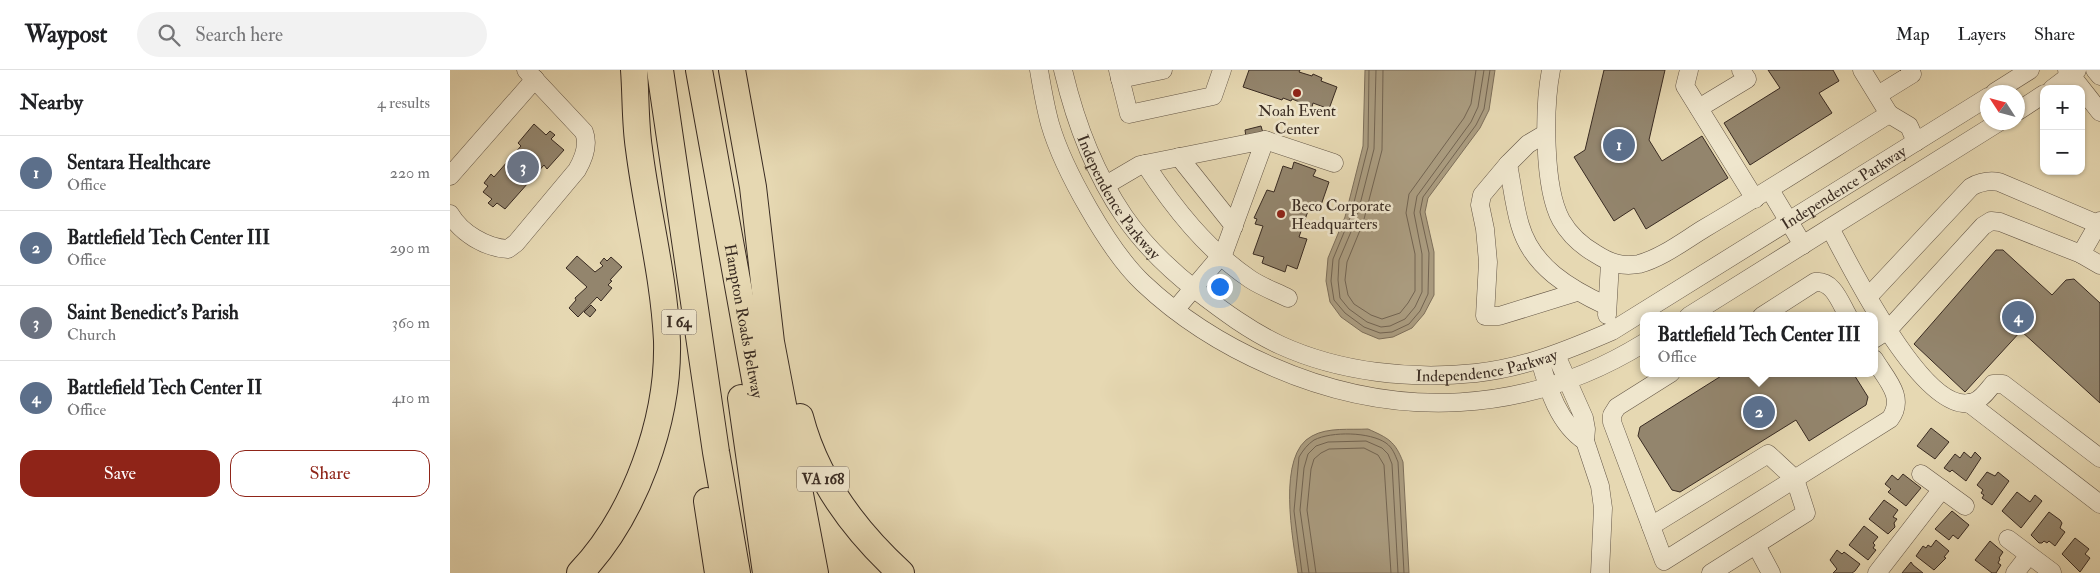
<!DOCTYPE html>
<meta charset="utf-8">
<style>
:root{--surface:#fff;--page:#f2f2f2;--text:#202124;--muted:#757577;--line:#e0e0e0;--accent:#8f2418}
body{margin:0;font-family:"IM FELL Double Pica",serif;background:var(--page);color:var(--text)}
.controls{position:absolute;right:15px;top:15px;display:grid;overflow:hidden;border-radius:10px;box-shadow:0 1px 4px #0004}
.controls button{width:45px;height:45px;display:grid;place-items:center;padding:0;border:0;border-bottom:1px solid var(--line);background:var(--surface);color:var(--text);font:25px sans-serif}
.compass{position:absolute;left:1530px;top:15px;width:45px;height:45px;border-radius:50%;background:var(--surface);box-shadow:0 1px 4px #0004;rotate:306deg}
.you{position:absolute;left:769px;top:216px;width:18px;height:18px;margin:-12px;border:4px solid #fff;border-radius:50%;background:#1a73e8;box-shadow:0 0 0 8px #1a73e833}
.badge{display:grid;place-items:center;width:32px;height:32px;border-radius:50%;background:var(--accent);color:#fff;font-size:16px;font-weight:700}
.pin{position:absolute;translate:-50% -50%;border:2px solid #fff;box-shadow:0 1px 5px #0006}
.popup{position:absolute;left:1190px;top:242px;width:238px;height:65px;box-sizing:border-box;display:grid;place-content:center;border-radius:10px;background:var(--surface);filter:drop-shadow(0 1px 4px #0005);font-size:16px;white-space:nowrap;color:var(--muted)}
.popup b{font-size:19px;color:var(--text)}
.popup::after{content:'';position:absolute;left:50%;top:100%;margin-left:-10px;border:10px solid transparent;border-top-color:var(--surface)}
.list{margin:0;padding:0;list-style:none}
h2{display:flex;justify-content:space-between;align-items:center;height:65px;margin:0;padding:0 20px;font-size:21px}
h2 small{font-size:16px;font-weight:400;color:var(--muted)}
.list li{display:grid;grid-template-columns:32px 1fr auto;gap:15px;align-items:center;box-sizing:border-box;height:75px;padding:0 20px;border-top:1px solid var(--line)}
.list b{display:block;font-size:19px;white-space:nowrap}
.list p{margin:0;font-size:16px;white-space:nowrap;color:var(--muted)}
.list em{font-size:16px;font-style:normal;color:var(--muted)}
.actions{display:flex;gap:10px;padding:15px 20px}
.actions a{flex:1;padding:11px 0;border:1px solid var(--accent);border-radius:15px;text-align:center;font-size:18px;color:var(--accent)}
.actions .main{background:var(--accent);color:#fff}
.icon{flex:none;width:28px;height:28px;fill:none;stroke:currentColor;stroke-width:2;stroke-linecap:round;stroke-linejoin:round}
.map{position:relative;flex:none;width:1650px;height:503px;overflow:hidden}
header{display:flex;align-items:center;gap:30px;box-sizing:border-box;height:70px;padding:0 25px;background:var(--surface);border-bottom:1px solid var(--line)}
header strong{font-size:24px}
nav{display:flex;gap:28px;margin-inline-start:auto;font-size:18px}
.search{width:350px;height:45px;background:var(--page);display:flex;align-items:center;gap:12px;box-sizing:border-box;padding:0 18px;border-radius:28px;color:var(--muted);font-size:19px}
main{display:flex}
aside{flex:1;background:var(--surface)}
.map>svg:first-child{display:block}
.water{fill:#ab9d81;stroke:#7d6f5b}
.lines{fill:none;stroke-linecap:round;stroke-linejoin:round}
.shore{stroke:#726452;stroke-width:1}
.building{fill:#93856d;stroke:#392b22}
.minor-casing{stroke:#645646;stroke-width:19}
.highway-casing{stroke:#392b22;stroke-width:28}
.minor{stroke:#efe6cd;stroke-width:18}
.highway{stroke:#e6d8b2;stroke-width:26}
.poi-dot{fill:#8f2418;stroke:#efe6cd;stroke-width:2}
.labels{text-anchor:middle;stroke-width:5;stroke-linejoin:round;paint-order:stroke}
.shield{fill:#efe6cd;stroke:#706355;stroke-width:1}
.shield-label{font-size:15px;font-weight:bold;fill:#392b22}
.poi-label{font-size:16px;fill:#392b22;stroke:#efe6cd}
.street-label{font-size:16px;fill:#392b22;stroke:#efe6cd}
</style>
<header>
<strong>Waypost</strong>
<div class="search"><svg class="icon" aria-label="search" viewBox="0 0 24 24"><circle cx="10" cy="10" r="6"/><path d="M15 15l6 6"/></svg>Search here</div>
<nav><a>Map</a><a>Layers</a><a>Share</a></nav>
</header>
<main>
<aside>
<h2>Nearby<small>4 results</small></h2>
<ul class="list">
<li><span class="badge" style="background:#5c6f8a">1</span><div><b>Sentara Healthcare</b><p>Office</p></div><em>220 m</em></li>
<li><span class="badge" style="background:#5c6f8a">2</span><div><b>Battlefield Tech Center III</b><p>Office</p></div><em>290 m</em></li>
<li><span class="badge" style="background:#6b7280">3</span><div><b>Saint Benedict's Parish</b><p>Church</p></div><em>360 m</em></li>
<li><span class="badge" style="background:#5c6f8a">4</span><div><b>Battlefield Tech Center II</b><p>Office</p></div><em>410 m</em></li>
</ul>
<div class="actions"><a class="main">Save</a><a>Share</a></div>
</aside>
<div class="map">
<svg width="1650" height="503" viewBox="0 0 1650 503">
<rect width="100%" height="100%" fill="#e6d8b2"/>
<filter id="stains"><feTurbulence type="fractalNoise" baseFrequency=".004" numOctaves="4"/><feColorMatrix values="0 0 0 0 .2 0 0 0 0 .09 0 0 0 0 .02 0 0 0 .5 -.17"/></filter>
<radialGradient id="worn" r=".72"><stop offset=".6" stop-color="#630" stop-opacity="0"/><stop offset="1" stop-color="#630" stop-opacity=".3"/></radialGradient>
<g class="water">
<polygon points="915,0 1045,0 1039,40 1030,58 978,128 975,142 984,182 984,225 974,244 962,258 943,267 929,269 912,262 891,247 880,232 876,211 878,188 895,147 913,76"/>
<path d="M918 359C938 368 945 371 953 392L959 503H848C843 471 826 384 862 366 878 357 900 360 918 359Z"/>
</g>
<g class="lines">
<g class="shore">
<polyline points="919,0 918,77 900,148 883,189 881,211 884,230 895,243 914,257 930,263 942,262 959,254 970,241 978,224 979,183 970,142 973,127 1026,55 1034,39 1040,0"/>
<polyline points="926,0 924,79 906,150 889,190 888,210 890,228 899,239 917,252 931,257 940,256 955,249 965,237 972,222 972,184 964,143 967,126 1021,52 1028,37 1034,0"/>
<polyline points="933,0 932,80 913,153 897,192 895,210 898,225 904,234 921,245 932,249 950,243 958,233 965,221 965,184 956,143 959,124 1014,48 1021,34 1026,0"/>
<path d="M852 503 844 441 849 387C853 380 858 374 864 370 882 361 920 362 936 373 943 378 945 385 948 392L954 503"/>
<polyline points="859,503 850,440 854,398 858,384 866,376 878,372 916,371 932,378 938,384 942,394 948,503"/>
<polyline points="866,503 857,440 861,399 864,389 871,383 879,379 914,378 928,385 934,395 941,503"/>
</g>
</g>
<g class="building">
<polygon points="799,0 850,0 849,2 862,6 863,4 872,8 871,11 887,17 879,39 863,33 862,37 842,29 841,31 833,28 832,30 793,17"/>
<polygon points="1154,0 1215,0 1199,70 1212,91 1252,66 1278,108 1196,159 1184,138 1164,151 1124,87 1135,80"/>
<polygon points="1318,0 1383,0 1389,11 1369,23 1382,43 1300,95 1274,53 1330,18"/>
<polygon points="84,54 96,65 100,61 105,65 101,69 114,80 97,99 94,95 55,139 47,133 43,137 38,133 42,129 33,122 38,116 34,113 41,104 44,107 71,76 68,73"/>
<polygon points="811,56 813,63 796,67 795,60"/>
<polygon points="844,92 866,100 863,106 879,112 869,141 859,138 849,167 857,169 847,199 837,195 835,202 812,193 814,187 803,184 813,156 805,154 807,149 804,148 817,120 824,122 833,96 842,99"/>
<polygon points="1546,180 1553,180 1602,225 1616,210 1624,209 1650,233 1650,333 1571,261 1515,322 1464,274"/>
<polygon points="127,186 145,202 153,196 150,193 154,188 157,191 161,187 172,197 160,210 162,211 158,215 162,218 151,231 147,227 128,247 119,238 126,230 125,228 137,217 116,198"/>
<polygon points="141,235 146,240 140,247 134,242"/>
<polygon points="1276,303 1403,303 1418,327 1416,335 1359,371 1346,350 1230,422 1222,420 1188,366 1190,357"/>
<polygon points="1481,358 1499,372 1485,389 1467,376"/>
<polygon points="1514,382 1521,388 1525,382 1531,388 1516,411 1502,400 1500,402 1494,398 1505,384 1510,388"/>
<polygon points="1537,402 1545,406 1548,402 1559,411 1542,435 1532,428 1534,425 1531,423 1533,420 1527,415"/>
<polygon points="1453,404 1471,418 1456,436 1438,422 1441,419 1435,414 1442,405 1448,410"/>
<polygon points="1567,422 1580,432 1585,425 1592,431 1571,458 1552,441"/>
<polygon points="1434,430 1448,440 1443,447 1447,449 1444,453 1445,457 1438,464 1419,449"/>
<polygon points="1502,441 1519,455 1508,469 1503,465 1499,470 1485,459"/>
<polygon points="1599,442 1610,450 1612,453 1610,458 1615,462 1605,476 1599,471 1597,473 1594,471 1592,473 1589,473 1581,465"/>
<polygon points="1414,456 1428,467 1423,473 1425,475 1423,478 1426,480 1418,490 1399,475"/>
<polygon points="1625,468 1639,479 1635,484 1640,488 1630,502 1612,484"/>
<polygon points="1486,470 1499,481 1494,487 1496,488 1484,500 1466,486 1473,476 1476,478 1478,475 1481,477"/>
<polygon points="1540,471 1553,482 1549,488 1550,489 1548,493 1551,495 1546,503 1542,503 1525,490"/>
<polygon points="1387,480 1392,484 1394,482 1410,494 1405,501 1402,503 1383,503 1387,499 1380,490"/>
<polygon points="1461,492 1463,495 1473,503 1452,503"/>
</g>
<g class="lines">
<g class="minor-casing">
<g id="minor">
<path d="M589 0C592 18 595 36 600 54 613 99 659 181 693 213 730 248 775 276 821 296 946 351 1077 345 1194 273"/>
<path id="s1" d="M613 0C625 51 644 102 674 146 694 175 720 200 747 221 773 241 800 261 830 275 889 302 961 310 1026 303 1074 298 1118 280 1162 261L1538 27"/>
<polyline points="668,0 679,44 763,26 772,0"/>
<path d="M1101 0C1094 36 1093 117 1111 150 1119 164 1132 176 1146 184 1160 193 1172 197 1189 194 1212 188 1235 170 1255 158 1318 121 1378 82 1439 44L1412 0"/>
<polyline points="1239,0 1235,16 1305,129"/>
<polyline points="1617,0 1650,42"/>
<polyline points="1645,0 1650,6"/>
<polyline points="670,9 713,0"/>
<polyline points="1602,19 1627,0"/>
<polyline points="1545,22 1580,0"/>
<polyline points="1428,25 1462,4 1460,0"/>
<polyline points="1249,38 1297,9 1291,0"/>
<polyline points="1568,41 1594,24"/>
<polyline points="1439,44 1459,56 1466,72"/>
<polyline points="1095,64 1078,74 1058,94 1032,125 1030,135 1035,159 1038,192 1035,246 1049,246 1127,222"/>
<polyline points="815,70 884,93"/>
<polyline points="729,87 784,156"/>
<path d="M695 94C724 138 756 179 800 209 812 217 826 222 838 228"/>
<path d="M1058 94C1062 114 1064 135 1070 155 1082 197 1120 219 1157 236"/>
<polyline points="0,106 85,9"/>
<polyline points="656,115 690,95 815,70 774,182 725,240"/>
<polyline points="1320,120 1353,175"/>
<path d="M0 144C11 163 36 178 58 179L66 173 127 100C134 88 139 75 134 62L76 0"/>
<path d="M1380 158C1399 193 1475 350 1524 332 1532 329 1538 320 1543 314H1553L1650 388"/>
<polyline points="1631,184 1650,151"/>
<path d="M1418 227 1521 117C1530 112 1538 110 1549 112L1650 155"/>
<polyline points="1157,245 1160,193"/>
<polyline points="1239,246 1549,52"/>
<path d="M1312 246 1365 212C1383 210 1390 232 1398 246"/>
<polyline points="1424,269 1438,260 1533,156 1541,151 1550,152 1631,184 1650,195"/>
<path d="M1090 290C1098 319 1109 354 1135 371L1136 359 1134 348 1106 285"/>
<path d="M1221 303 1167 337 1162 345V352L1214 491 1440 349C1456 327 1436 309 1424 289"/>
<polyline points="1519,333 1650,434"/>
<polyline points="1135,371 1150,416 1153,438 1150,503"/>
<polyline points="1471,404 1515,436"/>
<polyline points="1201,456 1318,384 1345,409 1356,443 1261,503"/>
<polyline points="1558,469 1602,502"/>
<polyline points="1306,475 1321,503"/>
<polyline points="1427,503 1492,419"/>
<polyline points="1565,503 1579,485"/>
</g>
</g>
<g class="highway-casing">
<g id="highway">
<polyline points="210,0 266,382 287,503"/>
<path id="s2" d="M249 0 340 503"/>
<polyline points="282,0 303,117 321,272 365,503"/>
<polyline points="291,328 316,503"/>
<path d="M350 347C366 409 404 460 451 503"/>
<polyline points="257,431 268,503"/>
<path d="M130 503C185 445 219 350 217 271 214 206 197 143 189 79 185 53 186 26 184 0"/>
</g>
</g>
<use href="#minor" class="minor"/>
<use href="#highway" class="highway"/>
</g>
<g class="poi-dot">
<circle cx="847" cy="23" r="5"/>
<circle cx="831" cy="144" r="5"/>
</g>
<g class="labels">
<g class="shield">
<rect x="211.5" y="239.5" width="35" height="25" rx="4"/>
<rect x="347" y="396.5" width="52" height="25" rx="4"/>
</g>
<g class="shield-label">
<text x="229" y="257">I 64</text>
<text x="373" y="414">VA 168</text>
</g>
<g class="poi-label">
<text x="847" y="46">Noah Event<tspan x="847" dy="18">Center</tspan></text>
<text x="841" y="141" text-anchor="start">Beco Corporate<tspan x="841" dy="18">Headquarters</tspan></text>
</g>
<g class="street-label">
<text dy="6" stroke="none"><textPath href="#s1" startOffset="979">Independence Parkway</textPath></text>
<text dy="6" stroke="none"><textPath href="#s1" startOffset="140">Independence Parkway</textPath></text>
<text dy="6" stroke="none"><textPath href="#s2" startOffset="255">Hampton Roads Beltway</textPath></text>
<text dy="6" stroke="none"><textPath href="#s1" startOffset="575">Independence Parkway</textPath></text>
</g>
</g>
<rect width="100%" height="100%" filter="url(#stains)"/>
<rect width="100%" height="100%" fill="url(#worn)"/>
</svg>
<div class="controls">
<button>+</button>
<button>−</button>
</div>
<svg class="compass" viewBox="-18 -18 36 36"><path d="M0-13l5 13h-10z" fill="#e53935"/><path d="M0 13l5-13h-10z" fill="#757577"/></svg>
<div class="you"></div>
<div class="pin badge" style="left:1169px;top:75px;background:#5c6f8a">1</div>
<div class="pin badge" style="left:1309px;top:342px;background:#5c6f8a">2</div>
<div class="popup"><b>Battlefield Tech Center III</b>Office</div>
<div class="pin badge" style="left:73px;top:97px;background:#6b7280">3</div>
<div class="pin badge" style="left:1568px;top:247px;background:#5c6f8a">4</div>
</div>
</main>
